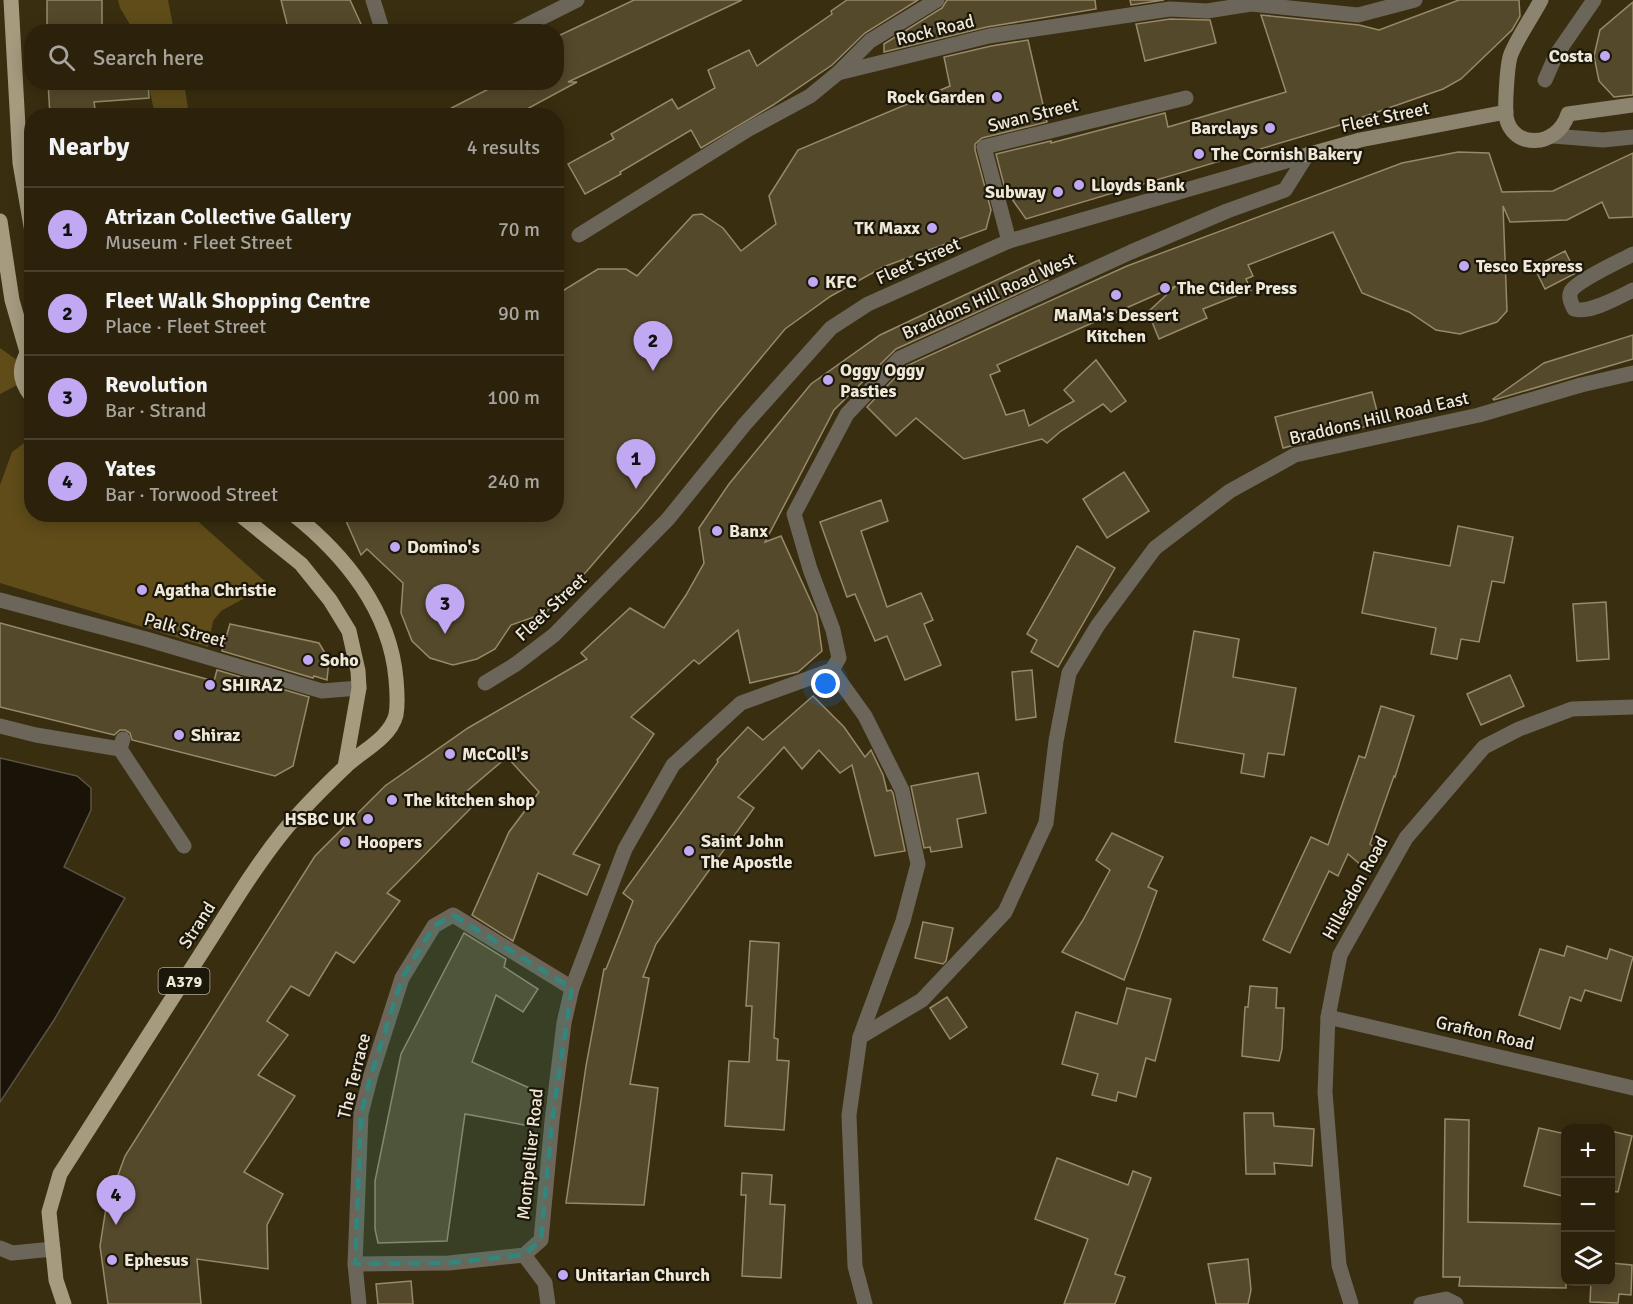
<!DOCTYPE html>
<meta charset="utf-8">
<style>
:root{--surface:#2c220c;--page:#382f1a;--text:#f1f3f6;--muted:#a6a49d;--line:#483f2d;--accent:#c1a8f3}
body{margin:0;font-family:Signika,sans-serif;background:var(--page);color:var(--text)}
.controls{position:absolute;right:18px;bottom:18px;display:grid;overflow:hidden;border-radius:12px;box-shadow:0 3px 15px #0003}
.controls button{width:54px;height:54px;display:grid;place-items:center;padding:0;border:0;border-bottom:2px solid var(--line);background:var(--surface);color:var(--text);font:30px sans-serif}
.you{position:absolute;left:826px;top:684px;width:21px;height:21px;margin:-15px;border:4px solid #fff;border-radius:50%;background:#1a73e8;box-shadow:0 0 0 9px #1a73e833}
.badge{display:grid;place-items:center;width:39px;height:39px;border-radius:50%;background:var(--accent);color:#111;font-size:20px;font-weight:700}
.pin{position:absolute;translate:-50% -50px;filter:drop-shadow(0 2px 3px #0008)}
.pin::after{content:'';position:absolute;top:32px;width:21px;height:18px;background:inherit;clip-path:polygon(0 0,100% 0,50% 100%)}
.list{margin:0;padding:0;list-style:none}
h2{display:flex;justify-content:space-between;align-items:center;height:78px;margin:0;padding:0 24px;font-size:26px}
h2 small{font-size:20px;font-weight:400;color:var(--muted)}
.list li{display:grid;grid-template-columns:39px 1fr auto;gap:18px;align-items:center;box-sizing:border-box;height:84px;padding:0 24px;border-top:2px solid var(--line)}
.list b{display:block;font-size:22px;white-space:nowrap}
.list p{margin:0;font-size:20px;white-space:nowrap;color:var(--muted)}
.list em{font-size:20px;font-style:normal;color:var(--muted)}
.icon{flex:none;width:33px;height:33px;fill:none;stroke:currentColor;stroke-width:2;stroke-linecap:round;stroke-linejoin:round}
.map{position:relative;flex:none;width:1633px;height:1304px;overflow:hidden}
.search{position:absolute;background:var(--surface);box-shadow:0 3px 15px #0003;left:24px;top:24px;width:540px;height:66px;display:flex;align-items:center;gap:15px;box-sizing:border-box;padding:0 21px;border-radius:24px;color:var(--muted);font-size:22px}
.panel{position:absolute;background:var(--surface);box-shadow:0 3px 15px #0003;left:24px;top:108px;width:540px;height:414px;border-radius:24px}
.map>svg:first-child{display:block}
.green{fill:#5f4c19}
.water{fill:#191407;stroke:#595445;stroke-width:1.5}
.building{fill:#55492b;stroke:#978a6a;stroke-width:1.5}
.lines{fill:none;stroke-linecap:round;stroke-linejoin:round}
.street{stroke:#6b6659;stroke-width:15}
.secondary{stroke:#8c846f;stroke-width:15}
.primary{stroke:#a69b7f;stroke-width:15}
.marked{fill:#31877e;fill-opacity:0.2;stroke:#31877e;stroke-width:4.5;stroke-dasharray:12 8;stroke-linejoin:round}
.poi-dot{fill:#c1a8f3;stroke:#1c170b;stroke-width:2}
.labels{text-anchor:middle;stroke-width:4.5;stroke-linejoin:round;paint-order:stroke}
.shield{fill:#1c170b;stroke:#b0a99a;stroke-width:1.5}
.shield-label{font-size:16px;font-weight:bold;fill:#efe8d7}
.street-label{font-size:18px;fill:#efe8d7;stroke:#1c170b}
.poi-label{font-size:18px;font-weight:bold;fill:#efe8d7;stroke:#1c170b;text-anchor:start}
</style>
<div class="map">
<svg width="1633" height="1304" viewBox="0 0 1633 1304">
<rect width="100%" height="100%" fill="#3a2e10"/>
<g class="green">
<polygon points="118,0 168,0 174,31 134,31 120,8"/>
<polygon points="148,83 184,83 189,115 155,115"/>
<polygon points="0,348 21,363 23,382 0,394"/>
<polygon points="31,438 32,514 191,515 269,585 221,611 213,621 208,647 0,583 0,485 12,452"/>
</g>
<polygon class="water" points="0,758 77,776 91,788 91,810 64,867 125,898 54,1020 0,1102"/>
<g class="building">
<rect x="47" y="0" width="55" height="32"/>
<polygon points="281,0 350,0 361,24 343,32 289,32"/>
<polygon points="634,0 742,0 568,82 577,82 514,116 436,116 502,82 556,82 556,37"/>
<polygon points="847,0 918,0 865,33 832,65 773,105 701,148 691,130 620,172 621,174 585,194 568,164 614,139 611,134 672,99 678,109 715,88 708,70 749,50 757,66 832,14 831,11"/>
<polygon points="947,0 1095,0 1096,9 987,27 884,52 884,44 942,8"/>
<polygon points="1130,0 1164,0 1131,5"/>
<polygon points="1459,0 1519,0 1520,16 1512,30 1461,79 1443,89 1337,126 1026,219 1005,189 996,154 1051,141 1051,143 1165,113 1168,127 1286,92 1261,15 1359,25 1379,30"/>
<polygon points="1633,2 1633,95 1614,97 1599,81 1594,56 1600,30"/>
<polygon points="1170,19 1210,20 1216,43 1145,61 1136,24"/>
<polygon points="1028,40 1047,122 982,138 975,144 975,150 991,210 986,229 883,267 831,296 785,329 716,412 642,507 586,572 545,613 511,625 495,649 477,659 453,665 430,658 412,641 401,613 403,583 367,549 361,555 343,514 556,514 556,295 598,269 626,269 637,276 693,215 702,214 723,228 741,251 776,224 769,196 798,150 950,86 944,57 991,46"/>
<polygon points="48,82 148,82 149,98 94,102 96,116 50,116"/>
<polygon points="1458,152 1489,153 1502,192 1553,191 1633,153 1633,217 1609,218 1602,202 1567,220 1510,222 1503,206 1507,311 1497,322 1460,334 1436,330 1409,312 1362,293 1333,232 1248,265 1253,276 1246,279 1251,290 1203,309 1207,318 1159,339 1148,312 1176,286 997,365 1000,371 990,375 1006,415 1024,410 1029,426 1074,401 1064,390 1096,360 1126,401 1111,412 1103,404 1061,431 1047,443 1042,439 964,459 916,418 896,436 867,407 906,366 1127,266 1402,163"/>
<polygon points="1565,251 1576,273 1545,289 1534,267"/>
<polygon points="1039,260 1048,280 896,349 834,410 765,542 781,536 817,615 822,651 798,672 750,683 738,630 699,664 694,660 631,717 654,734 573,854 600,865 587,895 538,873 513,941 472,915 509,832 539,792 507,757 466,792 474,805 387,893 400,901 354,963 336,952 309,996 291,986 267,1021 288,1035 258,1075 295,1096 244,1172 283,1194 267,1225 268,1269 197,1259 201,1304 108,1304 100,1246 106,1208 125,1156 315,856 385,786 468,728 587,659 581,653 630,608 664,628 686,595 704,563 699,528 729,484 811,384 880,335"/>
<polygon points="1633,335 1633,359 1494,400 1493,399 1544,363"/>
<polygon points="1372,392 1380,423 1283,448 1275,417"/>
<polygon points="1124,472 1149,511 1107,538 1083,499"/>
<polygon points="881,500 888,521 861,531 887,607 921,593 933,620 924,624 941,665 905,680 887,636 875,641 855,594 847,597 820,522"/>
<polygon points="1458,526 1513,537 1504,583 1492,581 1479,642 1461,639 1457,659 1431,654 1436,628 1362,613 1374,552 1450,566"/>
<polygon points="1077,546 1115,568 1058,667 1031,652 1037,640 1027,634"/>
<polygon points="1606,602 1609,659 1577,661 1573,604"/>
<polygon points="0,623 214,681 217,670 309,697 293,766 275,776 132,740 130,733 125,730 120,730 114,735 0,707"/>
<polygon points="230,624 319,643 329,660 327,680 314,676 313,678 222,651"/>
<polygon points="1194,631 1239,639 1233,677 1296,688 1284,755 1268,753 1264,777 1241,773 1244,754 1175,742"/>
<polygon points="1032,670 1036,717 1016,720 1012,672"/>
<polygon points="1510,675 1524,706 1481,725 1467,694"/>
<polygon points="813,696 844,727 865,757 871,750 883,775 887,791 891,790 893,793 905,851 875,856 852,765 840,773 819,750 802,769 784,747 738,797 754,808 656,944 643,977 649,978 630,1084 658,1088 644,1205 566,1203 586,1066 604,969 606,969 633,901 623,893 718,762 717,760 748,727 763,740"/>
<polygon points="1381,706 1414,716 1395,777 1394,776 1370,844 1382,854 1368,871 1348,854 1338,876 1329,871 1290,953 1263,940 1311,837 1328,845 1359,756 1365,758"/>
<polygon points="978,773 986,813 957,819 962,847 931,852 930,847 924,848 911,786"/>
<polygon points="1112,833 1163,857 1148,887 1157,891 1124,980 1062,952 1083,920 1110,870 1096,860"/>
<polygon points="923,922 953,928 946,961 943,964 915,958"/>
<polygon points="464,933 506,959 504,967 538,989 523,1012 496,995 472,1062 536,1091 530,1126 465,1114 447,1241 378,1243 375,1229 375,1181 401,1054"/>
<polygon points="750,941 779,943 774,1038 778,1039 777,1060 789,1061 784,1130 725,1126 729,1061 749,1062 752,1006 746,1006"/>
<polygon points="1567,946 1607,959 1610,949 1633,957 1621,1001 1585,990 1581,1001 1570,997 1560,1029 1519,1015 1540,949 1564,956"/>
<polygon points="1250,986 1277,988 1276,1008 1284,1008 1282,1049 1279,1061 1242,1056 1245,1007 1248,1007"/>
<polygon points="1127,988 1171,999 1155,1061 1146,1058 1136,1097 1118,1092 1116,1101 1092,1095 1098,1074 1062,1064 1076,1012 1117,1024"/>
<polygon points="947,997 967,1027 950,1039 930,1008"/>
<polygon points="1244,1113 1273,1113 1274,1126 1314,1129 1312,1166 1274,1163 1275,1174 1246,1174"/>
<polygon points="1445,1119 1469,1120 1468,1222 1566,1224 1566,1288 1459,1286 1460,1277 1443,1277"/>
<polygon points="1539,1128 1566,1134 1566,1197 1524,1186"/>
<polygon points="1611,1131 1632,1136 1618,1192 1611,1191"/>
<polygon points="1057,1158 1128,1185 1133,1171 1151,1178 1115,1274 1125,1277 1115,1304 1064,1304 1088,1239 1035,1219"/>
<polygon points="742,1173 772,1175 770,1204 785,1205 781,1278 742,1276 746,1195 741,1195"/>
<polygon points="1248,1259 1251,1290 1248,1304 1216,1304 1208,1264"/>
<polygon points="1611,1263 1632,1265 1631,1295 1619,1294 1618,1303 1590,1302 1591,1281 1611,1281"/>
<polygon points="411,1281 413,1304 378,1304 376,1284"/>
</g>
<g class="lines">
<g class="street">
<polyline points="373,0 383,32"/>
<polyline points="513,32 577,0"/>
<polyline points="838,73 870,41 937,0"/>
<polyline points="1545,80 1556,55 1594,0"/>
<polyline points="1553,136 1603,140 1633,137"/>
<polyline points="579,235 749,129 810,96 838,73 989,36 1170,9 1207,11 1251,4 1358,15 1415,0"/>
<polyline points="1009,241 984,147 1186,98"/>
<path d="M1633 254C1620 261 1578 280 1571 291 1568 297 1571 303 1574 309 1589 314 1619 297 1633 290"/>
<polyline points="0,600 146,639 322,691 359,688"/>
<polyline points="832,670 839,658 833,630 810,569 794,514 847,414 900,358 1131,252 1227,211 1285,190 1307,155"/>
<polyline points="832,670 865,716 902,790 918,864 903,921 860,1037"/>
<polyline points="485,683 516,664 554,635 668,519 745,424 831,328 868,304 1009,241 1307,155"/>
<polyline points="0,726 36,735 120,749"/>
<polyline points="123,739 120,749 184,846"/>
<polyline points="1328,1017 1633,1088"/>
<polyline points="0,1248 12,1253 53,1249"/>
<polyline points="524,1255 545,1283 548,1304"/>
<polyline points="355,1264 449,1263 524,1255 541,1240 552,1121 564,1023 572,988 625,849 673,765 741,703 832,670"/>
<polyline points="359,1304 355,1264 361,1114 371,1075 402,978 434,926 453,915 572,988"/>
<polyline points="865,1304 855,1266 849,1115 860,1037 922,1000 1005,912 1046,823 1056,741 1069,673 1098,625 1155,548 1230,491 1295,455 1479,415 1581,385 1633,373"/>
<polyline points="1351,1304 1339,1265 1325,1092 1328,1017 1340,955 1406,838 1484,747 1519,729 1572,709 1633,707"/>
<polyline points="1421,1304 1446,1299 1456,1304"/>
</g>
<g class="secondary">
<path d="M1541 0C1534 14 1514 43 1510 57 1507 68 1505 104 1506 116 1511 149 1557 149 1568 114L1633 105"/>
<polyline points="1307,155 1360,140 1506,112"/>
</g>
<g class="primary">
<polyline points="11,0 20,163 32,232"/>
<polyline points="0,221 12,300 27,352"/>
<path d="M31 345C20 365 16 377 32 397"/>
<polyline points="239,514 301,564 330,600 349,631 358,671 359,688 345,767"/>
<path d="M64 1304 56 1280 49 1212 60 1174C106 1102 151 1031 197 960 225 917 251 872 283 832 301 810 325 786 346 766 362 751 390 738 396 715 398 704 397 690 396 679 390 611 345 555 293 514"/>
</g>
</g>
<path class="marked" d="M453 915 572 988 552 1121 541 1240 524 1255 449 1263 355 1264 361 1114 371 1075 402 978 434 926Z"/>
<g class="poi-dot">
<circle cx="1605" cy="56" r="6"/>
<circle cx="997" cy="97" r="6"/>
<circle cx="1270" cy="128" r="6"/>
<circle cx="1199" cy="154" r="6"/>
<circle cx="1079" cy="185" r="6"/>
<circle cx="1058" cy="192" r="6"/>
<circle cx="932" cy="228" r="6"/>
<circle cx="1464" cy="266" r="6"/>
<circle cx="813" cy="282" r="6"/>
<circle cx="1165" cy="288" r="6"/>
<circle cx="1116" cy="295" r="6"/>
<circle cx="828" cy="380" r="6"/>
<circle cx="717" cy="531" r="6"/>
<circle cx="395" cy="547" r="6"/>
<circle cx="142" cy="590" r="6"/>
<circle cx="308" cy="660" r="6"/>
<circle cx="210" cy="685" r="6"/>
<circle cx="179" cy="735" r="6"/>
<circle cx="450" cy="754" r="6"/>
<circle cx="392" cy="800" r="6"/>
<circle cx="368" cy="819" r="6"/>
<circle cx="345" cy="842" r="6"/>
<circle cx="689" cy="851" r="6"/>
<circle cx="112" cy="1260" r="6"/>
<circle cx="563" cy="1275" r="6"/>
</g>
<g class="labels">
<rect class="shield" x="158.5" y="968" width="51" height="26" rx="4.5"/>
<g class="shield-label">
<text x="184" y="987">A379</text>
</g>
<g class="street-label">
<text transform="translate(935 30) rotate(-14)" y="6">Rock Road</text>
<text transform="translate(1033 115) rotate(-14)" y="6">Swan Street</text>
<text transform="translate(1385 117) rotate(-12)" y="6">Fleet Street</text>
<text transform="translate(918 261) rotate(-24)" y="6">Fleet Street</text>
<text transform="translate(989 296) rotate(-24)" y="6">Braddons Hill Road West</text>
<text transform="translate(1379 418) rotate(-13)" y="6">Braddons Hill Road East</text>
<text transform="translate(551 607) rotate(-43)" y="6">Fleet Street</text>
<text transform="translate(185 630) rotate(16)" y="6">Palk Street</text>
<text transform="translate(1355 888) rotate(-61)" y="6">Hillesdon Road</text>
<text transform="translate(197 925) rotate(-57)" y="6">Strand</text>
<text transform="translate(1485 1033) rotate(13)" y="6">Grafton Road</text>
<text transform="translate(354 1076) rotate(-76)" y="6">The Terrace</text>
<text transform="translate(530 1154) rotate(-84)" y="6">Montpellier Road</text>
</g>
<g class="poi-label">
<text x="1593" y="62" text-anchor="end">Costa</text>
<text x="985" y="103" text-anchor="end">Rock Garden</text>
<text x="1258" y="134" text-anchor="end">Barclays</text>
<text x="1211" y="160">The Cornish Bakery</text>
<text x="1091" y="191">Lloyds Bank</text>
<text x="1046" y="198" text-anchor="end">Subway</text>
<text x="920" y="234" text-anchor="end">TK Maxx</text>
<text x="1476" y="272">Tesco Express</text>
<text x="825" y="288">KFC</text>
<text x="1177" y="294">The Cider Press</text>
<text x="1116" y="321" text-anchor="middle">MaMa's Dessert<tspan x="1116" dy="21">Kitchen</tspan></text>
<text x="840" y="376">Oggy Oggy<tspan x="840" dy="21">Pasties</tspan></text>
<text x="729" y="537">Banx</text>
<text x="407" y="553">Domino's</text>
<text x="154" y="596">Agatha Christie</text>
<text x="320" y="666">Soho</text>
<text x="222" y="691">SHIRAZ</text>
<text x="191" y="741">Shiraz</text>
<text x="462" y="760">McColl's</text>
<text x="404" y="806">The kitchen shop</text>
<text x="356" y="825" text-anchor="end">HSBC UK</text>
<text x="701" y="847">Saint John<tspan x="701" dy="21">The Apostle</tspan></text>
<text x="357" y="848">Hoopers</text>
<text x="124" y="1266">Ephesus</text>
<text x="575" y="1281">Unitarian Church</text>
</g>
</g>
</svg>
<div class="controls">
<button>+</button>
<button>−</button>
<button><svg class="icon" aria-label="layers" viewBox="0 0 24 24"><path d="M12 4l9 5-9 5-9-5zM3 14l9 5 9-5"/></svg></button>
</div>
<div class="you"></div>
<div class="pin badge" style="left:636px;top:489px">1</div>
<div class="pin badge" style="left:653px;top:371px">2</div>
<div class="pin badge" style="left:445px;top:634px">3</div>
<div class="pin badge" style="left:116px;top:1225px">4</div>
<div class="search"><svg class="icon" aria-label="search" viewBox="0 0 24 24"><circle cx="10" cy="10" r="6"/><path d="M15 15l6 6"/></svg>Search here</div>
<section class="panel">
<h2>Nearby<small>4 results</small></h2>
<ul class="list">
<li><span class="badge">1</span><div><b>Atrizan Collective Gallery</b><p>Museum · Fleet Street</p></div><em>70 m</em></li>
<li><span class="badge">2</span><div><b>Fleet Walk Shopping Centre</b><p>Place · Fleet Street</p></div><em>90 m</em></li>
<li><span class="badge">3</span><div><b>Revolution</b><p>Bar · Strand</p></div><em>100 m</em></li>
<li><span class="badge">4</span><div><b>Yates</b><p>Bar · Torwood Street</p></div><em>240 m</em></li>
</ul>
</section>
</div>
